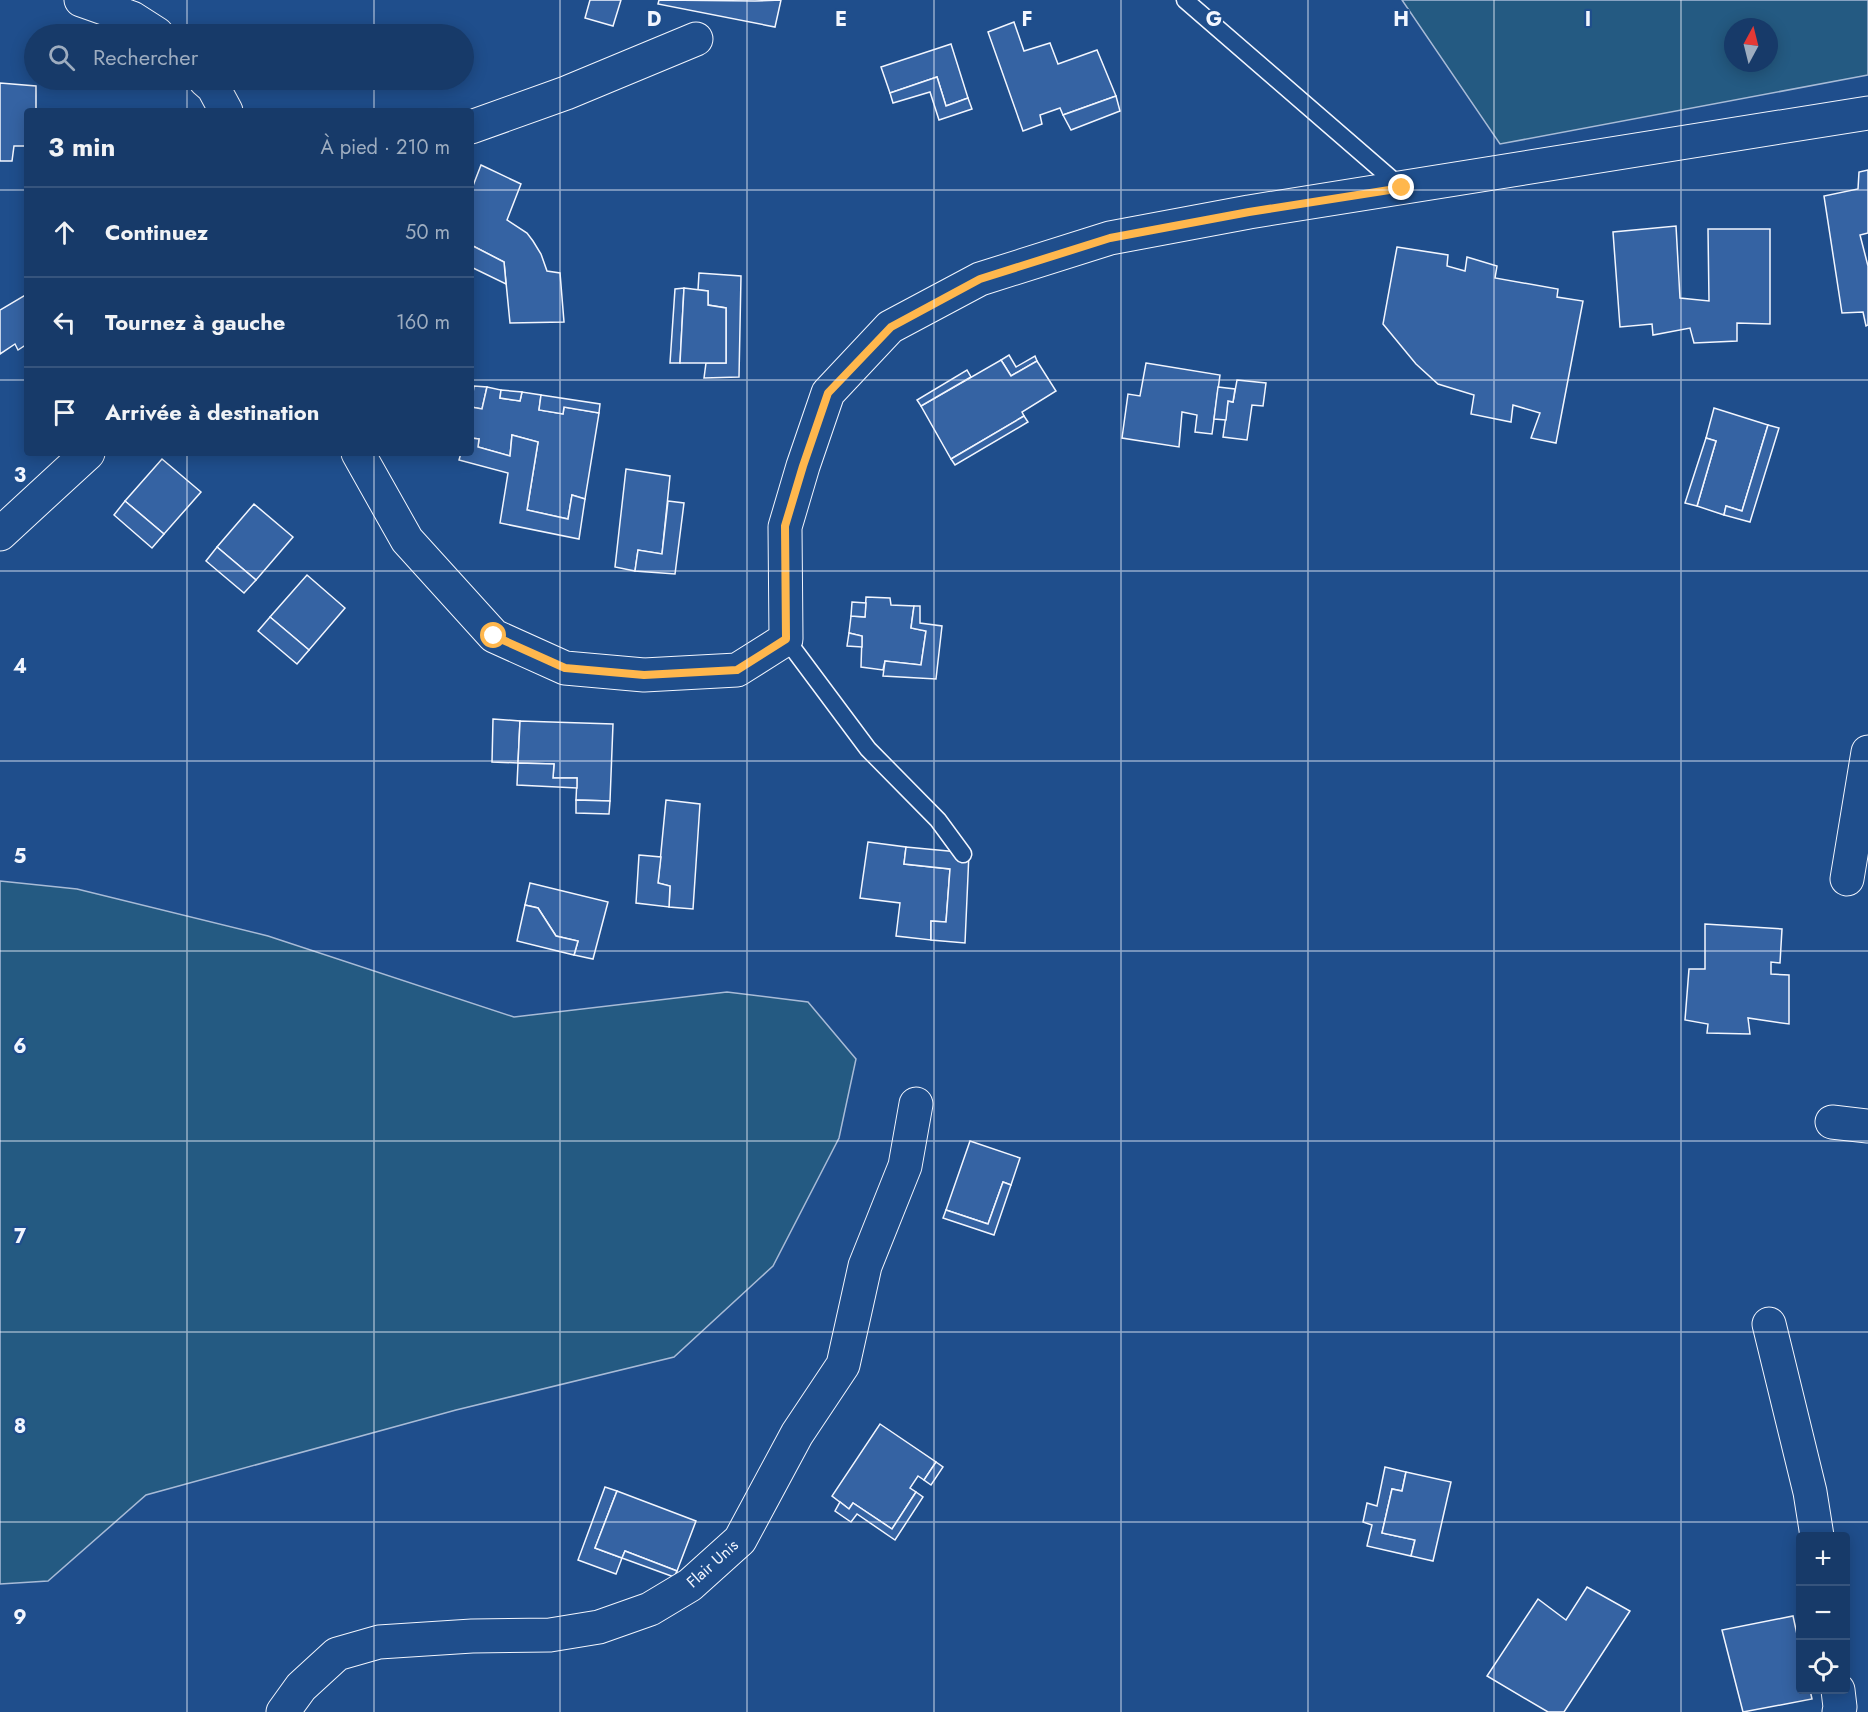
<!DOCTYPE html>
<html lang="fr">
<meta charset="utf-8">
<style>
:root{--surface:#173a69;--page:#20416f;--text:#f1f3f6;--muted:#9eadc0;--line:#36547d}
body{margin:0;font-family:Jost,sans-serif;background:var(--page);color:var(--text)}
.controls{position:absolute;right:18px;bottom:18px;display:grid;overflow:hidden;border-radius:6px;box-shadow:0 3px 15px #0003}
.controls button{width:54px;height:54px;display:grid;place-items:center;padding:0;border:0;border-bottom:2px solid var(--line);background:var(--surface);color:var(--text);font:30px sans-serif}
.compass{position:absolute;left:1724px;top:18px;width:54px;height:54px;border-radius:50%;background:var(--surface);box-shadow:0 3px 15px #0003;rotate:7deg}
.stop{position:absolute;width:18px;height:18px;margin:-14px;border:4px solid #ffb74d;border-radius:50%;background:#fff}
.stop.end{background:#ffb74d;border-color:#fff;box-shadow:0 2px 6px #0008}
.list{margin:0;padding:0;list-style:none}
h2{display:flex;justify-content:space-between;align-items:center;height:78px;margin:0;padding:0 24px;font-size:26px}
h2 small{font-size:20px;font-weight:400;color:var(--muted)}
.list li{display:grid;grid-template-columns:39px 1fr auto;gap:18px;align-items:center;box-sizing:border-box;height:90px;padding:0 24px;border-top:2px solid var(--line)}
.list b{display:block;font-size:22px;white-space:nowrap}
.list em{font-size:20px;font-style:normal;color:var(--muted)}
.icon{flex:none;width:33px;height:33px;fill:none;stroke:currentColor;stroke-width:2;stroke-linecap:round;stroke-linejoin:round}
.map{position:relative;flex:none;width:1868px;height:1712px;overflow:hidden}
.search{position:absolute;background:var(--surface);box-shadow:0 3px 15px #0003;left:24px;top:24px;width:450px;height:66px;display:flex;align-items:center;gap:15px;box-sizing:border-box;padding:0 21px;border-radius:33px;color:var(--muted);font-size:22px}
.panel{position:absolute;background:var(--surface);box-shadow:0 3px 15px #0003;left:24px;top:108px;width:450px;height:348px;border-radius:6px}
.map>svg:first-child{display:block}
.green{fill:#245a82;stroke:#a8bbd7;stroke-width:1.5;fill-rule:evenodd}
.building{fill:#3563a3;stroke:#f2f6ff;stroke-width:1.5}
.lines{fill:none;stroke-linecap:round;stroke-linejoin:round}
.service-casing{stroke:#f2f6ff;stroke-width:19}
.minor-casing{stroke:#f2f6ff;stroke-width:35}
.service{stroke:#1f4e8c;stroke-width:16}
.minor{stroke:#1f4e8c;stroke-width:33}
.route{stroke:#ffb74d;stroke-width:8}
.grid{fill:none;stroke:#f2f6ff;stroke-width:1.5;stroke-opacity:0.55}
.labels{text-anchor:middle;stroke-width:4.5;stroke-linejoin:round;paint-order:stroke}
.street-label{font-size:16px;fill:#f2f6ff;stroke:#1f4e8c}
.grid-label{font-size:20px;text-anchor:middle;font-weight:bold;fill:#f2f6ff;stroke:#1f4e8c;stroke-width:4.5;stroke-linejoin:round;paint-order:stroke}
</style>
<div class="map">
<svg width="1868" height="1712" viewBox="0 0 1868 1712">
<rect width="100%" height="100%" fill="#1f4e8c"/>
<g class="green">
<path d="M1402 0H1868V75L1500 144ZM1733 27H1769V63H1733Z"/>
<polygon points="0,881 77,889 268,936 514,1017 727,992 808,1002 856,1059 839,1138 773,1266 674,1357 456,1410 146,1495 48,1581 0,1584"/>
</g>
<g class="building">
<polygon points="590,0 621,0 613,26 585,18"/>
<polygon points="659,0 755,1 781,0 775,27 658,4"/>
<polygon points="1014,22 1024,51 1050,43 1058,64 1097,50 1116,96 1063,115 1060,108 1040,115 1042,124 1023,131 988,32"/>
<polygon points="951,44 968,98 946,106 937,77 890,93 881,67"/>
<polygon points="937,77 946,106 968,98 972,109 939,120 930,92 893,103 890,93"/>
<polygon points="0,83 36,86 36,111 27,111 27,146 14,146 12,161 0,161"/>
<polygon points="1116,96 1120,111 1071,130 1063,115"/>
<polygon points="481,165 521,184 507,220 527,233 533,241 541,254 547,271 560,273 564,322 510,323 504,262 471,245 471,191"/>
<polygon points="1868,170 1868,233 1860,235 1868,266 1868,325 1866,326 1863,312 1842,313 1824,196 1858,189 1859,172"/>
<polygon points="1676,226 1680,298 1709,301 1708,229 1770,229 1770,324 1737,323 1737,341 1694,343 1690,328 1653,335 1652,324 1620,327 1613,232"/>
<polygon points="471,245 504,262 506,284 471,267"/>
<polygon points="1397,247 1448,255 1447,266 1465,271 1467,257 1497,266 1495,278 1558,289 1557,297 1583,301 1556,443 1531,438 1540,413 1513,405 1511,422 1471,414 1474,395 1438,384 1416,364 1383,324"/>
<polygon points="699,273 741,276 739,377 704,378 706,363 726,363 726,308 708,305 708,291 698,290"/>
<polygon points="684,288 680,363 670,363 675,289"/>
<polygon points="684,288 708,291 708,305 726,308 726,363 680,363"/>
<polygon points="27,294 27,344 18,350 15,344 0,354 0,310"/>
<polygon points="1009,355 1016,367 1035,356 1037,361 1011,376 1001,360"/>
<polygon points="1001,360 1011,376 1037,361 1056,391 1022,412 1024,416 951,459 921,406"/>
<polygon points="1146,363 1220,375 1212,434 1195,432 1197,415 1182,412 1179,447 1122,438 1128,394 1140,396"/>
<polygon points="967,370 971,377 921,406 917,400"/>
<polygon points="1237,380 1266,383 1263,406 1252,405 1247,440 1223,437 1228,401 1233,402"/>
<polygon points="474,386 487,387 482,409 471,407"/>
<polygon points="487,387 501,390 500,398 520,401 522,392 541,395 539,410 563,414 564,407 599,413 585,499 572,495 568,519 527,510 538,442 512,435 510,456 478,447 479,439 471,438 471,407 482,409"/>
<polygon points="1218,387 1235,389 1233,402 1228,401 1226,420 1214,419"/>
<polygon points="501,390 522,392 520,401 500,398"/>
<polygon points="541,395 600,404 599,413 564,407 563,414 539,410"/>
<polygon points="1714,408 1768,425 1742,511 1726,506 1724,515 1697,506 1716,441 1706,438"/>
<polygon points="1024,416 1028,422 955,465 951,459"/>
<polygon points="1768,425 1779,428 1750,522 1724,515 1726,506 1742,511"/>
<polygon points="512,435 538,442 527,510 568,519 572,495 585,499 579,539 500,523 508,473 459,460 461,453 471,453 471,438 479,439 478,447 510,456"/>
<polygon points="1706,438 1716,441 1697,506 1685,503"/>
<polygon points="162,459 201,492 164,534 125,501"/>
<polygon points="626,469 670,476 662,554 638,550 635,571 615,567"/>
<polygon points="125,501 164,534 152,548 114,515"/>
<polygon points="668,501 684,503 675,574 635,571 638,550 662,554"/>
<polygon points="254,504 293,537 256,580 217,547"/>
<polygon points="217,547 256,580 244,593 206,561"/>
<polygon points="307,575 345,608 309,650 270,617"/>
<polygon points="866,597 890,598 891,605 914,606 911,628 926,631 921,665 885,661 883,670 861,667 862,636 849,633 851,616 865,617"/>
<polygon points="852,602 866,603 865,617 851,616"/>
<polygon points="914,606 920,606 920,623 942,626 936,679 883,676 885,661 921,665 926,631 911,628"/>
<polygon points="270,617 309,650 297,664 258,631"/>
<polygon points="849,633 862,636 862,647 847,646"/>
<polygon points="493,719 520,721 518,763 492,762"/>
<polygon points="520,721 613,724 610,801 576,800 577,778 553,778 554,764 518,763"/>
<polygon points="518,763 554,764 553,778 577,778 577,788 517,785"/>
<polygon points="576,800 610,801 609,814 576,813"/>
<polygon points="666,800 700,804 693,909 669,907 670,886 658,883"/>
<polygon points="868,842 906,847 904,864 950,869 946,922 931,921 931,940 896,936 900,903 860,898"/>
<polygon points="906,847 969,853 965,943 931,940 931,921 946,922 950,869 904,864"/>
<polygon points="639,855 661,857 658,883 670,886 669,907 636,903"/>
<polygon points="530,883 608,902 593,959 574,955 578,941 556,936 538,908 525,905"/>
<polygon points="525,905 538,908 556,936 578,941 574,955 517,941"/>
<polygon points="1705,924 1782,929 1780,963 1771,962 1771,974 1789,975 1789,1024 1748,1018 1750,1034 1707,1033 1708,1024 1685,1020 1689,969 1705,969"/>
<polygon points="970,1141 1020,1158 1011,1185 1003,1182 988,1224 946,1210"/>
<polygon points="1003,1182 1011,1185 994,1235 943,1218 946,1210 988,1224"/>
<polygon points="880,1424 936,1462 924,1480 918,1476 910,1488 916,1492 892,1529 853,1503 849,1509 832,1496"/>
<polygon points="936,1462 943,1467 931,1485 924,1480"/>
<polygon points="1385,1467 1406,1472 1402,1491 1392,1489 1382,1533 1415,1540 1411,1556 1367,1546 1372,1525 1363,1522 1367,1503 1377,1506"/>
<polygon points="1406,1472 1451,1482 1433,1561 1411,1556 1415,1540 1382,1533 1392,1489 1402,1491"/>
<polygon points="605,1487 617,1491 595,1548 622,1558 616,1574 578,1560"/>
<polygon points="617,1491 696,1521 677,1571 625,1551 622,1558 595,1548"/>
<polygon points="916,1492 923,1497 895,1540 857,1514 851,1522 835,1511 840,1502 849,1509 853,1503 892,1529"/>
<polygon points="625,1551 677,1571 674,1577 622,1558"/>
<polygon points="1587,1587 1630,1611 1564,1712 1548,1712 1487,1676 1538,1599 1566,1620"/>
<polygon points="1793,1616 1800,1648 1800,1690 1810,1690 1812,1699 1743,1712 1722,1630"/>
</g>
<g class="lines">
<g class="service-casing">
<g id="service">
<polyline points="1185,0 1402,188"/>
<polyline points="786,639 868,749 938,820 963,854"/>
</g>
</g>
<g class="minor-casing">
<g id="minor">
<polyline points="81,0 132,18 157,34"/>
<polyline points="205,80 213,87 226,111"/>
<polyline points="471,127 566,93 696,39"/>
<polyline points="358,453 407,540 494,636 565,668 644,675 737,670 786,639 785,527 803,466 828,393 890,327 980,279 1110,238 1249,212 1868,113"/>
<polyline points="0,534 88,453"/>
<polyline points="1847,879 1868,752"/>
<polyline points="1832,1122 1868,1126"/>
<polyline points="1769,1324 1810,1492 1817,1536"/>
<polyline points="1838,1690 1840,1707 1839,1712"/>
<polyline points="283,1712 301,1687 337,1654 379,1642 472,1636 550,1635 599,1627 650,1609 690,1585 740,1540 797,1434 843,1365 865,1266 905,1166 916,1104"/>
</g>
</g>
<use href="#service" class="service"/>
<use href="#minor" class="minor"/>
</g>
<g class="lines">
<polyline class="route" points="494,636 565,668 644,675 737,670 786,639 785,526 803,466 828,393 891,327 980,279 1110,238 1249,212 1402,188"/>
</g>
<path class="grid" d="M187 0V34M374 0V34M560 0V1712M747 0V1712M934 0V1712M1121 0V1712M1308 0V1712M1494 0V1712M1681 0V1712M187 80V111M374 80V111M0 190H27M471 190H1868M0 380H27M471 380H1868M187 453V1712M374 453V1712M0 571H1868M0 761H1868M0 951H1868M0 1141H1868M0 1332H1868M0 1522H1868"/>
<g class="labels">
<g class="street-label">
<text transform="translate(712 1563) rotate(-42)" y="6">Flair Unis</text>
</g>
</g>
<g class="grid-label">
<text x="654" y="26">D</text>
<text x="841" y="26">E</text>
<text x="1027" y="26">F</text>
<text x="1214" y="26">G</text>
<text x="1401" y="26">H</text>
<text x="1588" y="26">I</text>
<text x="20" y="482">3</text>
<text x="20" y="673">4</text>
<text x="20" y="863">5</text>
<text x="20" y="1053">6</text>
<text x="20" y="1243">7</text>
<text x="20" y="1433">8</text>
<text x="20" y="1624">9</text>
</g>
</svg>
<div class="controls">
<button>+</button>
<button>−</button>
<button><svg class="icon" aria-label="locate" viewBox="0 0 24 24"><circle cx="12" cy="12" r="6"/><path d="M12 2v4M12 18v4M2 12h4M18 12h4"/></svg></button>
</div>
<svg class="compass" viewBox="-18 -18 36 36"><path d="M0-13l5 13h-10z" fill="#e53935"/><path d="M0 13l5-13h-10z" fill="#9eadc0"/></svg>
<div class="stop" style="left:494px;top:636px"></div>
<div class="stop end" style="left:1402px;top:188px"></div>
<div class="search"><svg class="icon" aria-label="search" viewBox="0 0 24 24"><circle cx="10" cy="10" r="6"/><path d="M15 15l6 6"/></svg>Rechercher</div>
<section class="panel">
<h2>3 min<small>À pied · 210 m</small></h2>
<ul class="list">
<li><svg class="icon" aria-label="ahead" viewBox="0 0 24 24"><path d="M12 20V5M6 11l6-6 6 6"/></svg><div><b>Continuez</b></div><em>50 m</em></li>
<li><svg class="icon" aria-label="left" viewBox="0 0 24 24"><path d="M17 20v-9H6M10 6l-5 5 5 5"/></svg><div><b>Tournez à gauche</b></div><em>160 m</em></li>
<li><svg class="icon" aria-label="arrive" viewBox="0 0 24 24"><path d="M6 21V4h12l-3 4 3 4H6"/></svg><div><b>Arrivée à destination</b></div></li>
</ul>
</section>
</div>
